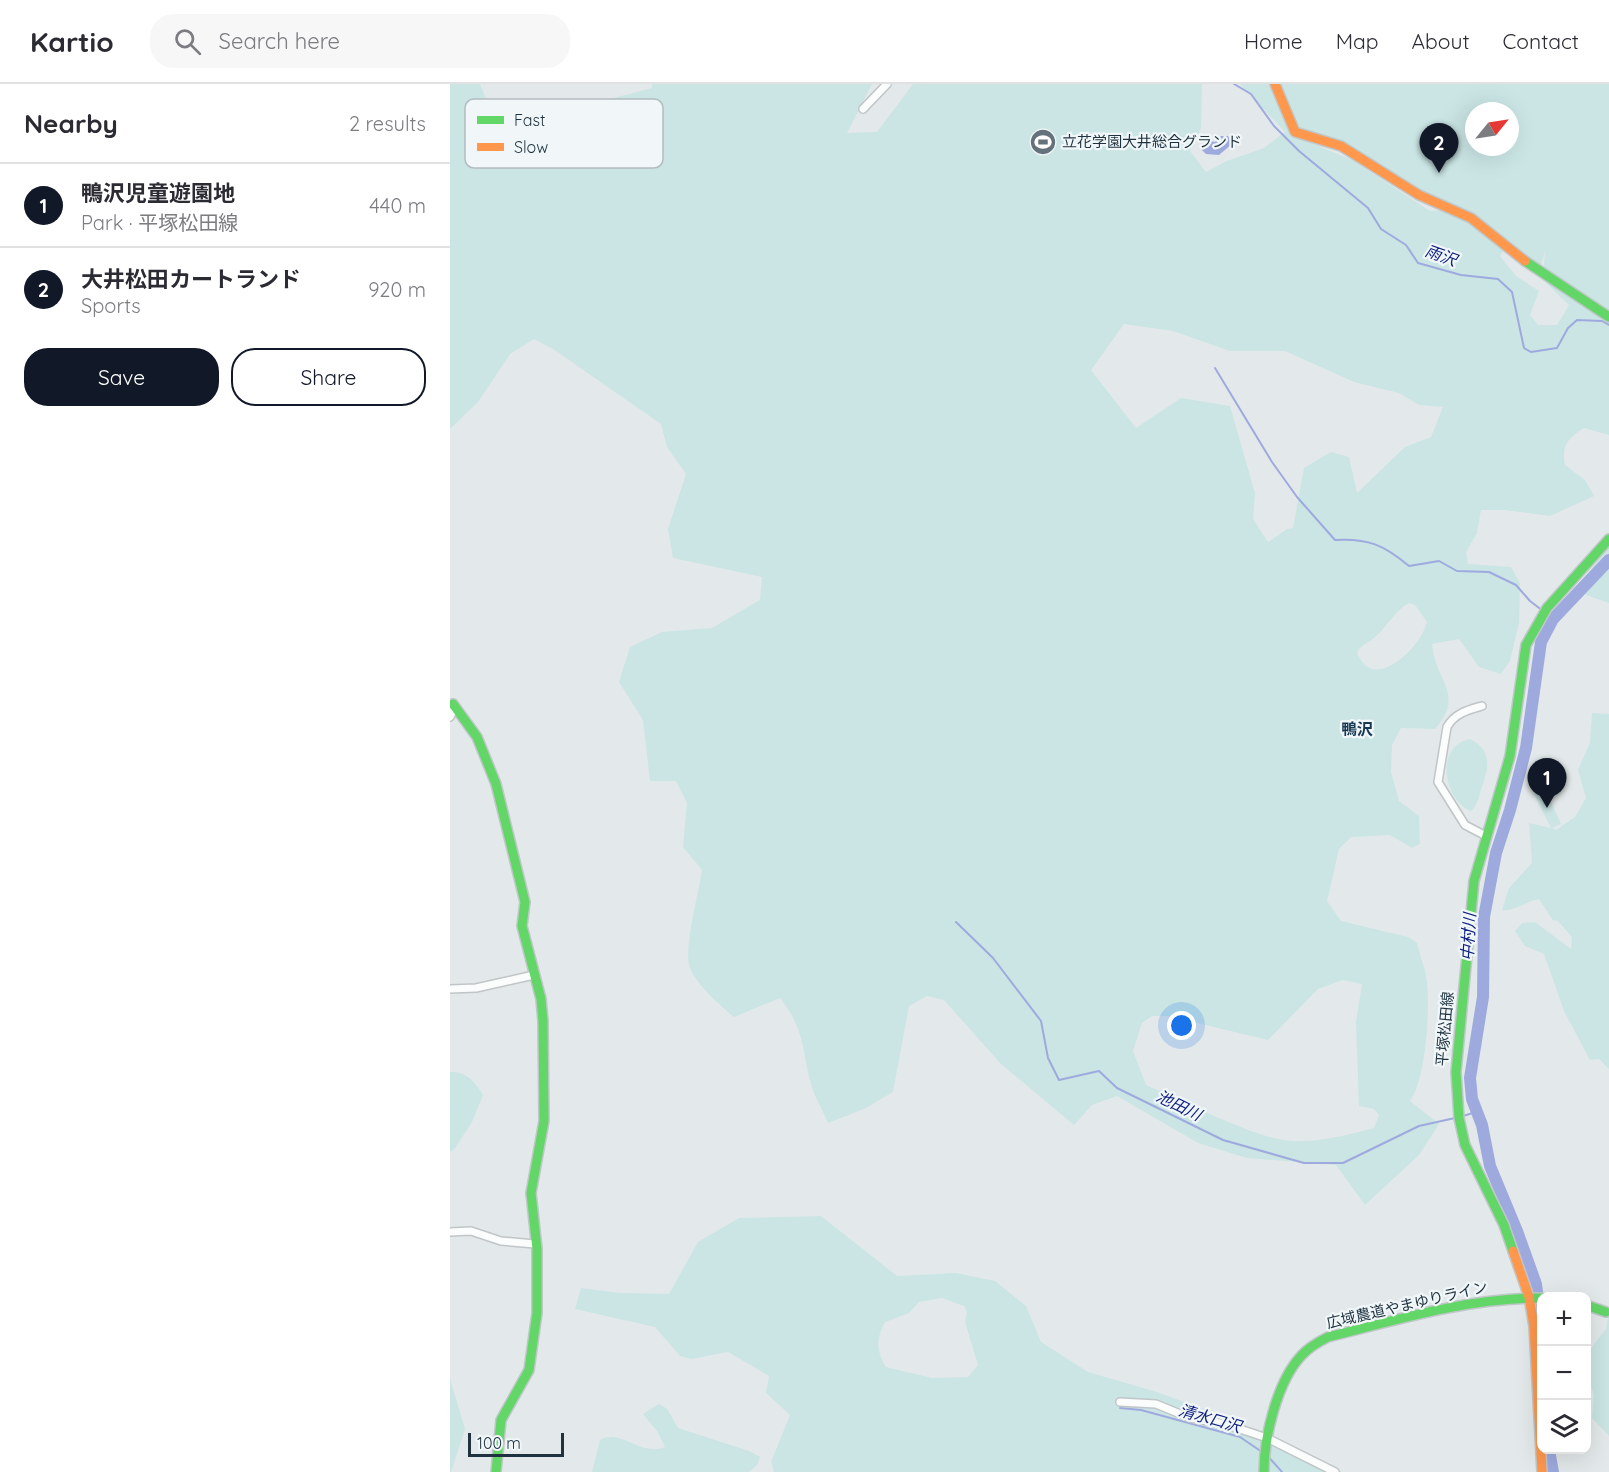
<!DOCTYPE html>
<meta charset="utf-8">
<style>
:root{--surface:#fff;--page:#f7f7f7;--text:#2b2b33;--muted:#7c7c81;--line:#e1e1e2;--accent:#111827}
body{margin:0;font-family:Quicksand,"Noto Sans JP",sans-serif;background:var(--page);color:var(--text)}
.controls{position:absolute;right:18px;bottom:18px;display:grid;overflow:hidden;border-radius:12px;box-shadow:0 6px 24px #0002}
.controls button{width:54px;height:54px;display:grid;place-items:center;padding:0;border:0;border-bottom:2px solid var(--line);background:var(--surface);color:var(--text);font:30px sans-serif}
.compass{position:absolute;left:1015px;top:18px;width:54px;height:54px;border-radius:50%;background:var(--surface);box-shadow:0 6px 24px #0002;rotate:60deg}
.scale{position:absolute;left:18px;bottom:15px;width:96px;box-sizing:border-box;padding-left:6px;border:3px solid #1e323f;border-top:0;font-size:16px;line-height:21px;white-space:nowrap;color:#1e323f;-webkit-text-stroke:4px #f1f7f9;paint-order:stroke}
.you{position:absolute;left:732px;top:942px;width:21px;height:21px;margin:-15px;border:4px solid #fff;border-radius:50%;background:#1a73e8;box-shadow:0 0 0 9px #1a73e833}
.badge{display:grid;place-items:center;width:39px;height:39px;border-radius:50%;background:var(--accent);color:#fff;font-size:20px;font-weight:700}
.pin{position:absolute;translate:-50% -50px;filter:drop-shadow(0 2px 3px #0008)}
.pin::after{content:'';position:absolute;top:32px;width:21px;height:18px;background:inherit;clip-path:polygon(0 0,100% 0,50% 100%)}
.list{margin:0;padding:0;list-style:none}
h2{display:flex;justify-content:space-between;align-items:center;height:78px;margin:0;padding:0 24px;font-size:26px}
h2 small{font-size:20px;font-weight:400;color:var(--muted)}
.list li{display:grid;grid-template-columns:39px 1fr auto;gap:18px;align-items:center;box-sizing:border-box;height:84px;padding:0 24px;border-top:2px solid var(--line)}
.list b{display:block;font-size:22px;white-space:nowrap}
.list p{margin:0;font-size:20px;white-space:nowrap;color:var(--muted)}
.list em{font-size:20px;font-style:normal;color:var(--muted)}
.actions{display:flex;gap:12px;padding:18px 24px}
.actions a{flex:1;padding:14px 0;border:2px solid var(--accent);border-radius:24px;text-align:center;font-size:21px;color:var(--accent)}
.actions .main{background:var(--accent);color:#fff}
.icon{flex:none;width:33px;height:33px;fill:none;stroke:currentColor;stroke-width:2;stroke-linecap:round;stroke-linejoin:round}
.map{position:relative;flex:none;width:1159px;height:1388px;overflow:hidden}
header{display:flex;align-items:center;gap:36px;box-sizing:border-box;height:84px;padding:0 30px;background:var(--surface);border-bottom:2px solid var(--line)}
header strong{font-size:28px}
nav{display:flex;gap:33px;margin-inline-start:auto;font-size:21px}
.search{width:420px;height:54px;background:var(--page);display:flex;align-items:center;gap:15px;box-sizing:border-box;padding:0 21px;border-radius:24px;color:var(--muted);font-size:22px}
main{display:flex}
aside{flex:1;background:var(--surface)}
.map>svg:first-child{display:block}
.green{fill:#cae5e4;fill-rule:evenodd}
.water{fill:#9eaade}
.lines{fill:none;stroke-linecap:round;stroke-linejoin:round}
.stream{stroke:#9eaade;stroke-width:2}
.river{stroke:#9eaade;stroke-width:12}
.street-casing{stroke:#c0c5c7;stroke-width:10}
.fast-casing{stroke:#c0c7c9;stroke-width:12}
.slow-casing{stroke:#c0c7c9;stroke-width:12}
.street{stroke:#fbfcfc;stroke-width:7}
.fast{stroke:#63d668;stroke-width:9}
.slow{stroke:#ff974d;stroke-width:9}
.labels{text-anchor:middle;stroke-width:4.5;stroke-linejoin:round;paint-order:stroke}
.poi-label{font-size:15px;fill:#1e323f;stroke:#f1f7f9;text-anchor:start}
.street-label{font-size:15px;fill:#1e323f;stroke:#f1f7f9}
.water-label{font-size:16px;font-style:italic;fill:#112282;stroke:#f1f7f9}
.neighbourhood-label{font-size:16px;font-weight:bold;fill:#183954;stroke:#f1f7f9}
.key{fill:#f1f7f9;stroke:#b2bcc1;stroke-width:1.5}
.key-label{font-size:16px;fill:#1e323f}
</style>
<header>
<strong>Kartio</strong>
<div class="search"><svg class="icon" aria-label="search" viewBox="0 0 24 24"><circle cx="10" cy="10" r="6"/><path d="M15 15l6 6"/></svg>Search here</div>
<nav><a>Home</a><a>Map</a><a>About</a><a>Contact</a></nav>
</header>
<main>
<aside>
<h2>Nearby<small>2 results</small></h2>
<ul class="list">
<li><span class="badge">1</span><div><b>鴨沢児童遊園地</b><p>Park · 平塚松田線</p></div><em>440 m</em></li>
<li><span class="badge">2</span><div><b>大井松田カートランド</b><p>Sports</p></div><em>920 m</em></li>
</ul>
<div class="actions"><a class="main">Save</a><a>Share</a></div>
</aside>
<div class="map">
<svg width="1159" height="1388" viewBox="0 0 1159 1388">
<rect width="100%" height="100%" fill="#e3e9ea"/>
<g class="green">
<path d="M0 0H30C38 22 64 69 88 74L109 55 137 41 160 15 202 4V0H422L397 49 427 48 463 0H752L751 44 740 67 756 88 777 77 814 64 835 48 790 0H822L842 51 902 76 980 127 1011 125 979 111 902 63 852 46 844 40 828 0H1159V351L1134 344C1118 354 1111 362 1115 381L1135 396 1144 412 1100 432 1054 426H1031L1027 449 1016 468 1018 480 1061 483 1070 499 1069 539 1060 577 1051 590 1029 583 1009 555 982 560C985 597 1016 610 985 645L951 644 942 661 941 688 949 717 969 732 970 760 962 764 940 751 901 753 889 765 877 817 891 837 958 853 967 859C970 872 976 886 977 900 980 927 976 995 960 1017L989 1040 969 1071 915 1121 886 1081 797 1074 748 1059 667 1012 642 1021 624 1041 551 980 494 916 477 912 459 922 443 1008 414 1025 378 1039C374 1029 368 1019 364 1009 351 972 358 949 330 914L284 933C271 922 246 900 240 884 233 867 249 807 252 786L233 763 237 719 226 697H200L193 636 169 598 180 563 212 548 262 544 310 516 312 493 223 474 218 445 236 390 217 363 211 340 103 265 84 255 60 270 28 318 0 345ZM1024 27H1060V63H1024ZM1058 159 1090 185 1095 167 1093 196 1119 221 1107 241H1088L1080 231 1089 207 1066 192 1050 172ZM674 240 723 247 780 267H835L904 298 949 309 969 321 993 323 981 353 955 363 907 409 899 373 881 368 854 384 843 444 837 445 818 458 803 435 805 409 780 322 731 314 686 344 641 286ZM959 519 965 521 977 538C971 564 922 611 907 568 912 560 919 559 925 553 938 542 944 527 959 519ZM893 896 912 900 906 938 909 1022 924 1025 929 1031 924 1044C898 1051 860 1061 833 1056 794 1049 734 1017 696 1001L683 967 692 939 702 932H718L818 956 868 905Z"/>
<polygon points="1159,463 1159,519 1136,511 1129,500"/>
<path d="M1142 629 1159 630V985L1149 975 1140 976 1114 927 1094 870 1075 862 1065 847 1072 839 1085 838 1121 865 1122 853 1108 837 1103 836 1089 815C1077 817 1063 828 1052 826L1059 804 1082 779 1079 739 1101 744 1083 708 1096 707 1111 740 1102 744 1106 746 1125 733 1136 714 1128 686 1140 659Z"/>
<path d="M1020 655C1043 667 1039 684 1031 705 1029 713 1027 722 1021 727 996 718 982 663 1020 655Z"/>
<path d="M0 988C16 987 25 998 33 1011L22 1038 3 1067H0Z"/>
<path d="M371 1132 447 1192 506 1189 545 1197 576 1222 591 1258 638 1288 707 1308 786 1337 892 1388H324L321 1378 340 1331 316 1309 319 1292 278 1268 241 1275 230 1272 205 1243 125 1225 131 1204 170 1209 219 1210 248 1158 289 1134ZM492 1214 514 1222 517 1228 515 1238 528 1281 518 1293 482 1294 436 1283C426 1268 426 1254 435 1238L459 1229 469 1218Z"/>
<polygon points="1159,1228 1159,1352 1142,1334 1144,1311 1137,1288 1136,1271 1156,1245"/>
<polygon points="0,1295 15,1345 1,1388 0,1388"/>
<path d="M209 1320 217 1325 228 1344 299 1367 310 1373 307 1381 299 1388H142L150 1356C171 1344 190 1373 215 1363L207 1347 193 1330Z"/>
</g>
<polygon class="water" points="771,52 778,52 782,60 769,71 756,70 751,65 761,57 765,58"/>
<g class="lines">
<g class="stream">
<polyline points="784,0 801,10 824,42 849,67 918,124 931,145 956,161 968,179 1011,191 1048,195 1062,208 1074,264 1081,268 1107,264 1118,244 1127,236 1152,237 1159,241"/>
<path d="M765 284 822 378 847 413 885 456C918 454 934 461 959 482L989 477 1007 487 1039 488 1066 501 1080 517 1093 527"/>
<polyline points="1097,530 1103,535"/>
<polyline points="506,838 543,874 591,937 598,974 609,996 649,987 667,1004 773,1056 854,1079 893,1079 969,1042 1005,1034"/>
<polyline points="1013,1032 1026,1028"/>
<polyline points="670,1324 691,1326 790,1353 812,1368"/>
<polyline points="817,1371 832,1388"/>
</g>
<g class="river">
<polyline points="1092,1251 1086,1200 1067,1147 1040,1082 1032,1041 1022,1015 1020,994 1033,913 1034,833 1046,769 1060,726 1076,664 1091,558 1103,535 1159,476"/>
<polyline points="1099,1366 1103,1388"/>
</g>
<g class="street-casing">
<g id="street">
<polyline points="413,25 437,0"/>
<path d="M1032 622C1018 626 1005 629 997 643L988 698 1015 741 1036 752"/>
<polyline points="0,633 5,623"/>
<polyline points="0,905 26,904 84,891"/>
<polyline points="0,1148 21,1147 51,1157 85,1160"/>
<polyline points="670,1318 706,1320 740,1334 775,1340 817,1354 885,1388"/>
</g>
</g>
<g class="fast-casing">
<g id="fast">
<polyline points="1075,177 1159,233"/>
<polyline points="3,620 27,653 46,700 75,818 72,842 91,915 93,937 94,1037 81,1109 87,1165 87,1229 79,1286 51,1336 46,1388"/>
<polyline points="1063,1167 1054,1141 1015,1061 1009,1034 1006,988 1024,797 1060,672 1076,561 1097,524 1159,455"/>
<polyline points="1136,1221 1156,1228"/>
<path d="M814 1388C814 1353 827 1298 851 1272 858 1264 868 1258 878 1253 949 1235 1018 1214 1092 1214"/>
</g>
</g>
<g class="slow-casing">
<g id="slow">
<polyline points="825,0 845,48 891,62 969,111 1021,134 1075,177"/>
<polyline points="1063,1167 1079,1213 1084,1242 1092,1388"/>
</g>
</g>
<use href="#street" class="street"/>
<use href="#fast" class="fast"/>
<use href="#slow" class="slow"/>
</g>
<defs>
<g id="stadium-disc" transform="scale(1.35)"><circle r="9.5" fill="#63727b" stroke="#f1f7f9"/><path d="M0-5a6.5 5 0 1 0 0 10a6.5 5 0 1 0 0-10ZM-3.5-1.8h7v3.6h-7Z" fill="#fff"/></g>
</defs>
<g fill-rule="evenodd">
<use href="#stadium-disc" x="593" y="58"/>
</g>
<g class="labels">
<g class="poi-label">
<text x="612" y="63">立花学園大井総合グランド</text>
</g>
<g class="street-label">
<text transform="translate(995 945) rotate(-85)" y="5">平塚松田線</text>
<text transform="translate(957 1221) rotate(-13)" y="5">広域農道やまゆりライン</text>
</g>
<g class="water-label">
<text transform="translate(991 171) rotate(20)" y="6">雨沢</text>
<text transform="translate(1018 853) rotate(-87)" y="6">中村川</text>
<text transform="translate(729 1021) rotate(26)" y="6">池田川</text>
<text transform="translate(760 1334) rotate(16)" y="6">清水口沢</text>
</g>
<g class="neighbourhood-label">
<text x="907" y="651">鴨沢</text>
</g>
</g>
<rect x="15" y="15" width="198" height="69" rx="9" class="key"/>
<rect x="27" y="32" width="27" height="8" fill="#63d668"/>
<rect x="27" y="59" width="27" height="8" fill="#ff974d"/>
<g class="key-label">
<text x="64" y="42">Fast</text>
<text x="64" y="69">Slow</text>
</g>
</svg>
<div class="controls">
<button>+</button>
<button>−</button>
<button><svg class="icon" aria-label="layers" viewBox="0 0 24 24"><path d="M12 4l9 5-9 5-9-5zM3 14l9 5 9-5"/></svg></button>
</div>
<svg class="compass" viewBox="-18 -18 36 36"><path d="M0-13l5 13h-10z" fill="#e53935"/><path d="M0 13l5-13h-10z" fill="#7c7c81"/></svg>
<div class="scale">100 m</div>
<div class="you"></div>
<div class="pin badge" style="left:1097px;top:724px">1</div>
<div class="pin badge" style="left:989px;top:89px">2</div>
</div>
</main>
